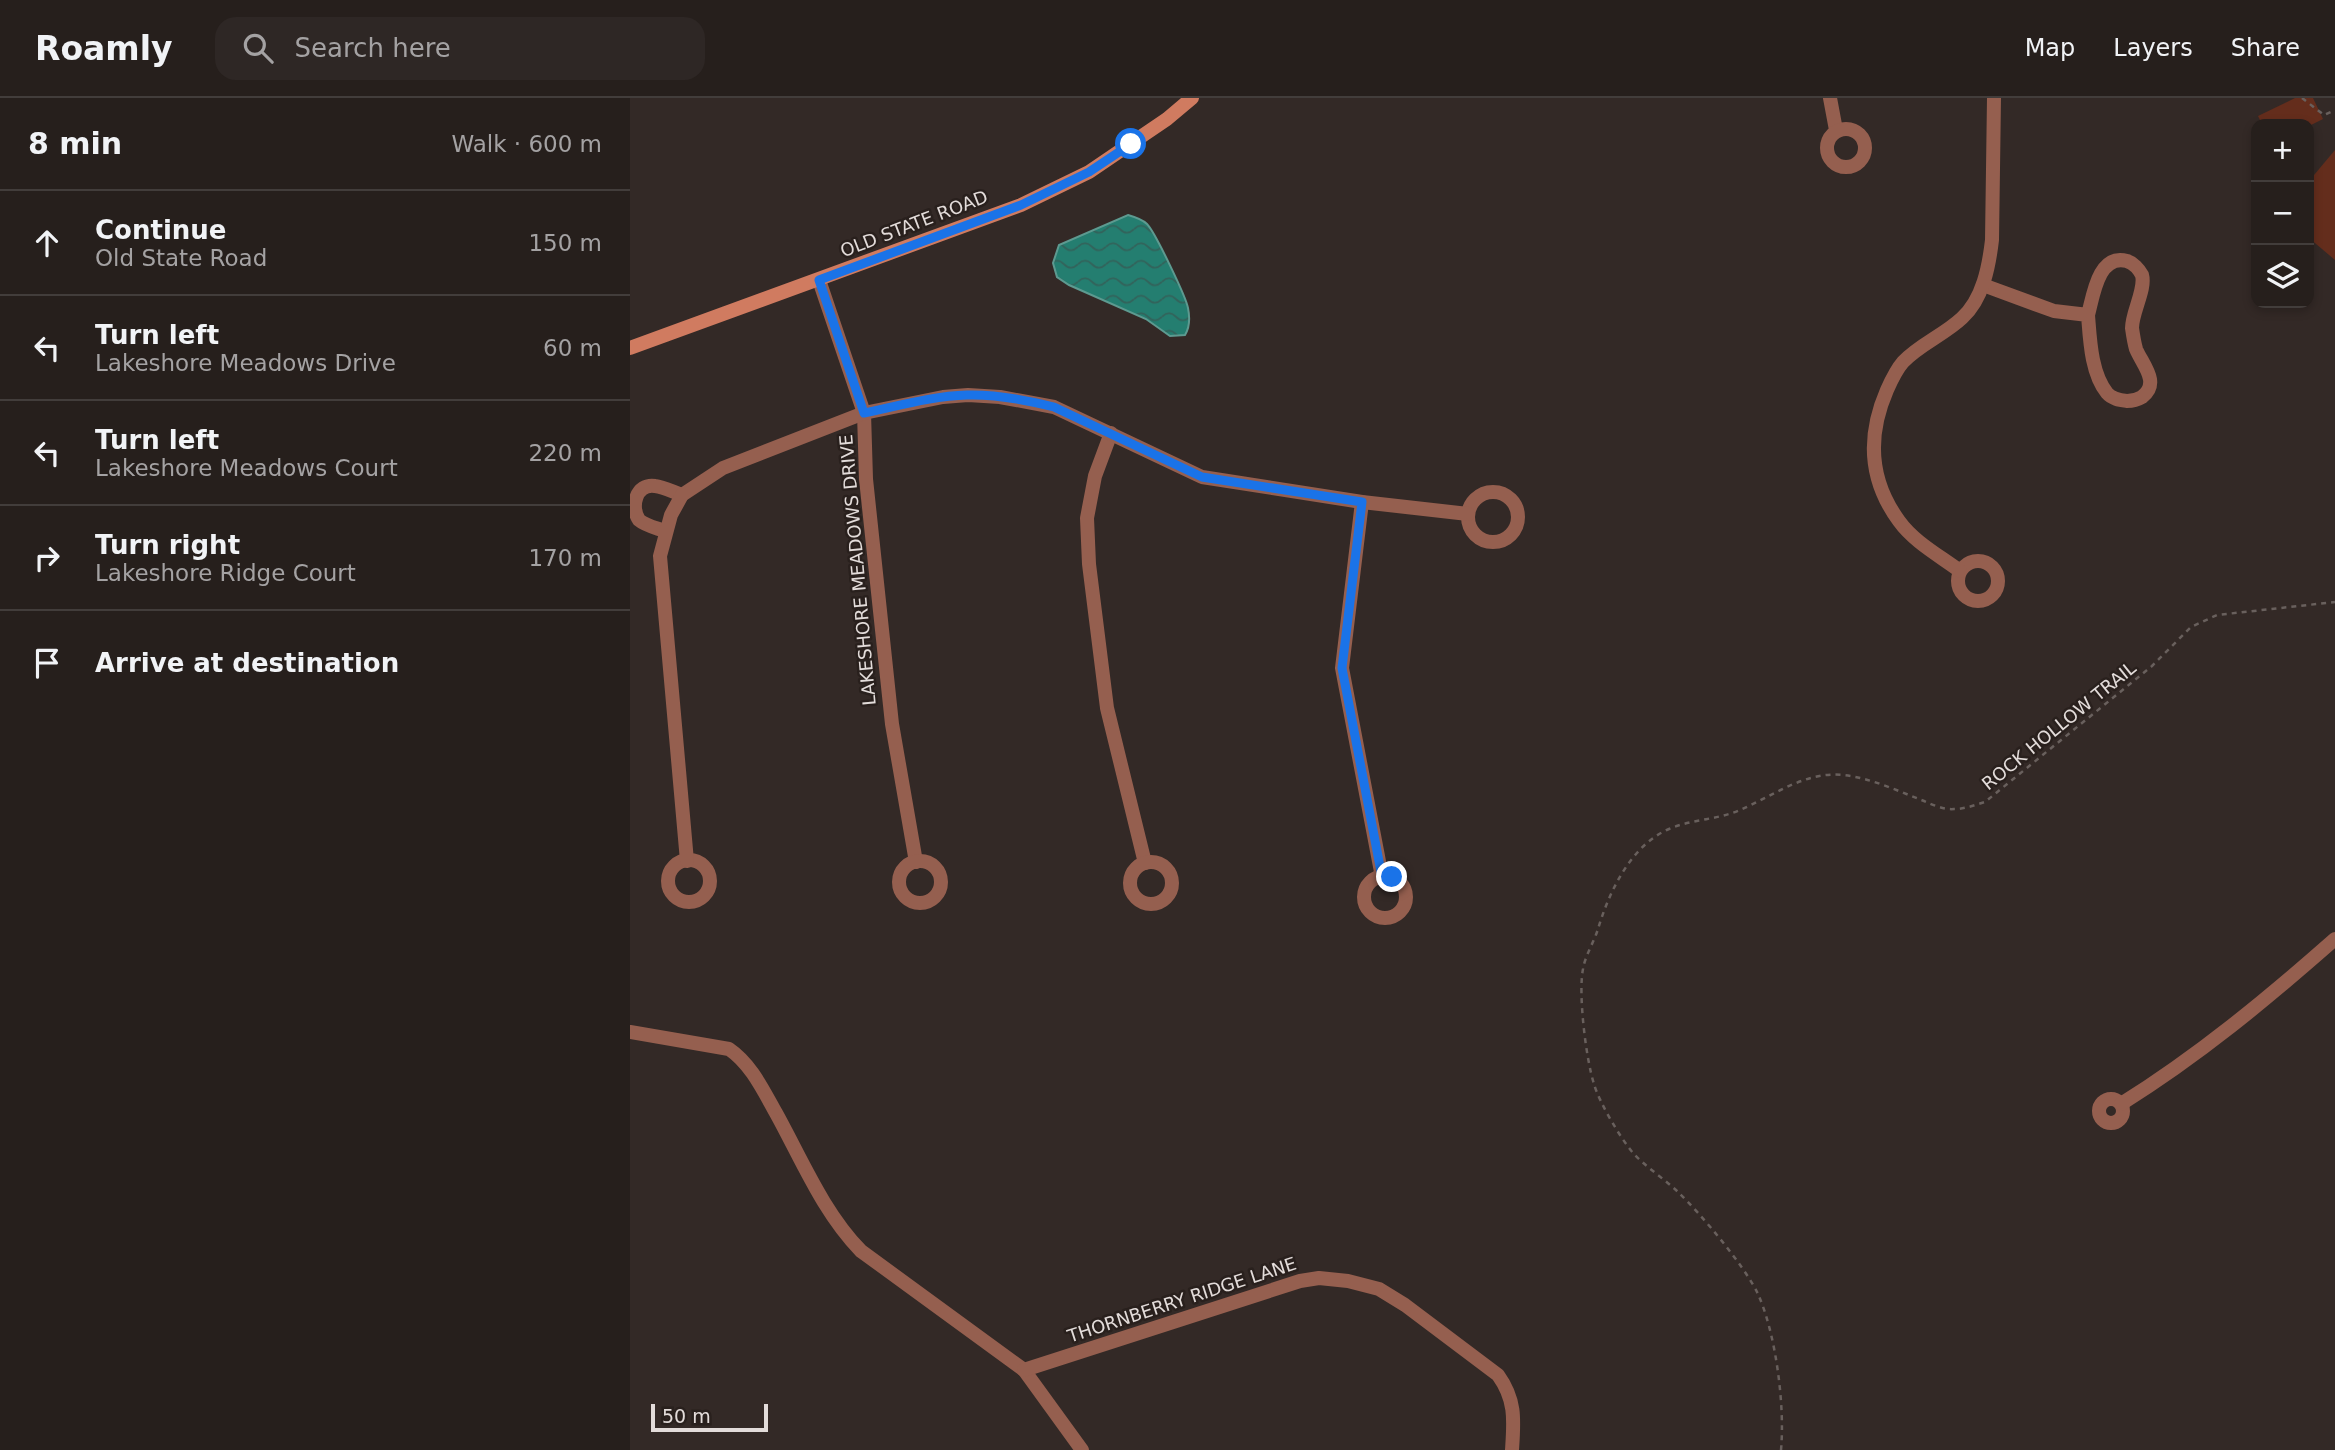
<!DOCTYPE html>
<meta charset="utf-8">
<style>
:root{--surface:#261f1c;--page:#2e2725;--text:#f1f3f6;--muted:#a4a2a3;--line:#423d3b}
body{margin:0;font-family:"DejaVu Sans",sans-serif;background:var(--page);color:var(--text)}
.controls{position:absolute;right:21px;top:21px;display:grid;overflow:hidden;border-radius:14px;box-shadow:0 4px 10px #0003}
.controls button{width:63px;height:63px;display:grid;place-items:center;padding:0;border:0;border-bottom:2px solid var(--line);background:var(--surface);color:var(--text);font:35px sans-serif}
.scale{position:absolute;left:21px;bottom:18px;width:117px;box-sizing:border-box;padding-left:7px;border:4px solid #e3dcda;border-top:0;font-size:19px;line-height:24px;white-space:nowrap;color:#e3dcda;-webkit-text-stroke:5px #29201d;paint-order:stroke}
.stop{position:absolute;width:21px;height:21px;margin:-16px;border:5px solid #1a73e8;border-radius:50%;background:#fff}
.stop.end{background:#1a73e8;border-color:#fff;box-shadow:0 2px 7px #0008}
.list{margin:0;padding:0;list-style:none}
h2{display:flex;justify-content:space-between;align-items:center;height:91px;margin:0;padding:0 28px;font-size:30px}
h2 small{font-size:23px;font-weight:400;color:var(--muted)}
.list li{display:grid;grid-template-columns:46px 1fr auto;gap:21px;align-items:center;box-sizing:border-box;height:105px;padding:0 28px;border-top:2px solid var(--line)}
.list b{display:block;font-size:26px;white-space:nowrap}
.list p{margin:0;font-size:23px;white-space:nowrap;color:var(--muted)}
.list em{font-size:23px;font-style:normal;color:var(--muted)}
.icon{flex:none;width:38px;height:38px;fill:none;stroke:currentColor;stroke-width:2;stroke-linecap:round;stroke-linejoin:round}
.map{position:relative;flex:none;width:1705px;height:1352px;overflow:hidden}
header{display:flex;align-items:center;gap:42px;box-sizing:border-box;height:98px;padding:0 35px;background:var(--surface);border-bottom:2px solid var(--line)}
header strong{font-size:33px}
nav{display:flex;gap:38px;margin-inline-start:auto;font-size:24px}
.search{width:490px;height:63px;background:var(--page);display:flex;align-items:center;gap:18px;box-sizing:border-box;padding:0 24px;border-radius:21px;color:var(--muted);font-size:26px}
main{display:flex}
aside{flex:1;background:var(--surface)}
.map>svg:first-child{display:block}
.pitch{fill:#642d1c}
.water{fill:url(#water-waves);stroke:#5d9a90;stroke-width:2}
.lines{fill:none;stroke-linecap:round;stroke-linejoin:round}
.path{stroke:#69605d;stroke-width:2.5;stroke-dasharray:5 5;stroke-linecap:butt}
.street{stroke:#955f4f;stroke-width:14}
.secondary{stroke:#d07b60;stroke-width:14}
.route{stroke:#1a73e8;stroke-width:9}
.labels{text-anchor:middle;stroke-width:5;stroke-linejoin:round;paint-order:stroke}
.street-label{font-size:18px;fill:#e3dcda;stroke:#29201d}
</style>
<header>
<strong>Roamly</strong>
<div class="search"><svg class="icon" aria-label="search" viewBox="0 0 24 24"><circle cx="10" cy="10" r="6"/><path d="M15 15l6 6"/></svg>Search here</div>
<nav><a>Map</a><a>Layers</a><a>Share</a></nav>
</header>
<main>
<aside>
<h2>8 min<small>Walk · 600 m</small></h2>
<ul class="list">
<li><svg class="icon" aria-label="ahead" viewBox="0 0 24 24"><path d="M12 20V5M6 11l6-6 6 6"/></svg><div><b>Continue</b><p>Old State Road</p></div><em>150 m</em></li>
<li><svg class="icon" aria-label="left" viewBox="0 0 24 24"><path d="M17 20v-9H6M10 6l-5 5 5 5"/></svg><div><b>Turn left</b><p>Lakeshore Meadows Drive</p></div><em>60 m</em></li>
<li><svg class="icon" aria-label="left" viewBox="0 0 24 24"><path d="M17 20v-9H6M10 6l-5 5 5 5"/></svg><div><b>Turn left</b><p>Lakeshore Meadows Court</p></div><em>220 m</em></li>
<li><svg class="icon" aria-label="right" viewBox="0 0 24 24"><path d="M7 20v-9h11M14 6l5 5-5 5"/></svg><div><b>Turn right</b><p>Lakeshore Ridge Court</p></div><em>170 m</em></li>
<li><svg class="icon" aria-label="arrive" viewBox="0 0 24 24"><path d="M6 21V4h12l-3 4 3 4H6"/></svg><div><b>Arrive at destination</b></div></li>
</ul>
</aside>
<div class="map">
<svg width="1705" height="1352" viewBox="0 0 1705 1352">
<defs>
<pattern id="water-waves" width="16" height="10" patternUnits="userSpaceOnUse" patternTransform="scale(1.75)"><rect width="16" height="10" fill="#247e70"/><path d="M0 5q4-4 8 0t8 0" fill="none" stroke="#32635b"/></pattern>
</defs>
<rect width="100%" height="100%" fill="#332926"/>
<g class="pitch">
<polygon points="1665,0 1683,0 1693,21 1679,28 1679,26 1632,26 1628,18"/>
<polygon points="1705,52 1705,162 1679,140 1679,83"/>
</g>
<path class="water" d="M498 117C505 119 512 121 517 126 525 134 556 199 558 210 560 220 560 229 555 237L540 238 516 221 439 187 427 179 423 165 429 147Z"/>
<g class="lines">
<g class="path">
<polyline points="1672,0 1694,17 1705,12"/>
<path d="M1151 1352C1155 1308 1146 1236 1128 1196 1114 1167 1071 1116 1047 1093 1033 1080 1016 1069 1003 1055 991 1041 969 1004 964 986 956 961 948 896 953 871 955 858 964 844 968 831 979 794 1001 747 1039 731 1062 721 1087 722 1110 712 1143 698 1175 673 1213 677 1241 680 1268 693 1294 703 1303 707 1314 712 1324 711 1335 711 1345 707 1355 704L1522 568 1561 529 1587 517 1705 504"/>
</g>
<g class="street">
<polyline points="1200,0 1206,32"/>
<circle cx="1216" cy="50" r="19"/>
<polyline points="189,182 234,315 236,381 262,626 286,764"/>
<path d="M1353 187 1424 213 1458 217C1460 242 1461 275 1477 295 1482 301 1490 302 1497 303 1502 303 1507 302 1512 299 1531 285 1512 266 1506 251 1504 244 1503 237 1502 230 1502 214 1516 191 1512 177 1509 171 1503 165 1497 163 1468 155 1463 199 1458 217"/>
<polyline points="481,335 465,378 457,420 459,466 477,610 515,765"/>
<circle cx="863" cy="419" r="25"/>
<polyline points="732,404 712,570 752,779"/>
<path d="M35 433C27 430 16 428 9 422 0 409 6 385 25 388 34 389 43 394 52 397"/>
<circle cx="1348" cy="483" r="20"/>
<path d="M1330 473C1310 458 1284 444 1269 423 1239 382 1237 338 1257 292 1261 283 1266 272 1273 264 1290 246 1314 237 1332 220 1353 201 1359 168 1362 142L1364 0"/>
<circle cx="59" cy="783" r="21"/>
<polyline points="57,763 30,458 41,417 52,397 93,370 234,315 313,299 338,297 370,299 424,309 572,379 732,404 838,416"/>
<circle cx="290" cy="784" r="21"/>
<circle cx="521" cy="785" r="21"/>
<circle cx="755" cy="799" r="21"/>
<path d="M0 934 99 951C121 966 133 992 146 1015 172 1062 193 1114 231 1153L394 1272 452 1352"/>
<circle cx="1481" cy="1013" r="12"/>
<path d="M1491 1006C1568 958 1637 901 1705 841"/>
<path d="M394 1272 670 1183 689 1180 718 1183 749 1191 775 1207 868 1277C886 1302 884 1322 882 1352"/>
</g>
<polyline class="secondary" points="0,250 391,107 459,74 537,21 562,0"/>
</g>
<g class="lines">
<path class="route" d="M501 46 459 74 391 107 189 182 234 315C268 308 303 298 337 297 366 296 396 302 424 309L572 379 732 404 712 570 752 779H762"/>
</g>
<g class="labels">
<g class="street-label">
<text transform="translate(284 126) rotate(-21)" y="6">OLD STATE ROAD</text>
<text transform="translate(228 472) rotate(-95)" y="6">LAKESHORE MEADOWS DRIVE</text>
<text transform="translate(1429 628) rotate(-39)" y="6">ROCK HOLLOW TRAIL</text>
<text transform="translate(552 1202) rotate(-18)" y="6">THORNBERRY RIDGE LANE</text>
</g>
</g>
</svg>
<div class="controls">
<button>+</button>
<button>−</button>
<button><svg class="icon" aria-label="layers" viewBox="0 0 24 24"><path d="M12 4l9 5-9 5-9-5zM3 14l9 5 9-5"/></svg></button>
</div>
<div class="scale">50 m</div>
<div class="stop" style="left:501px;top:46px"></div>
<div class="stop end" style="left:762px;top:779px"></div>
</div>
</main>
